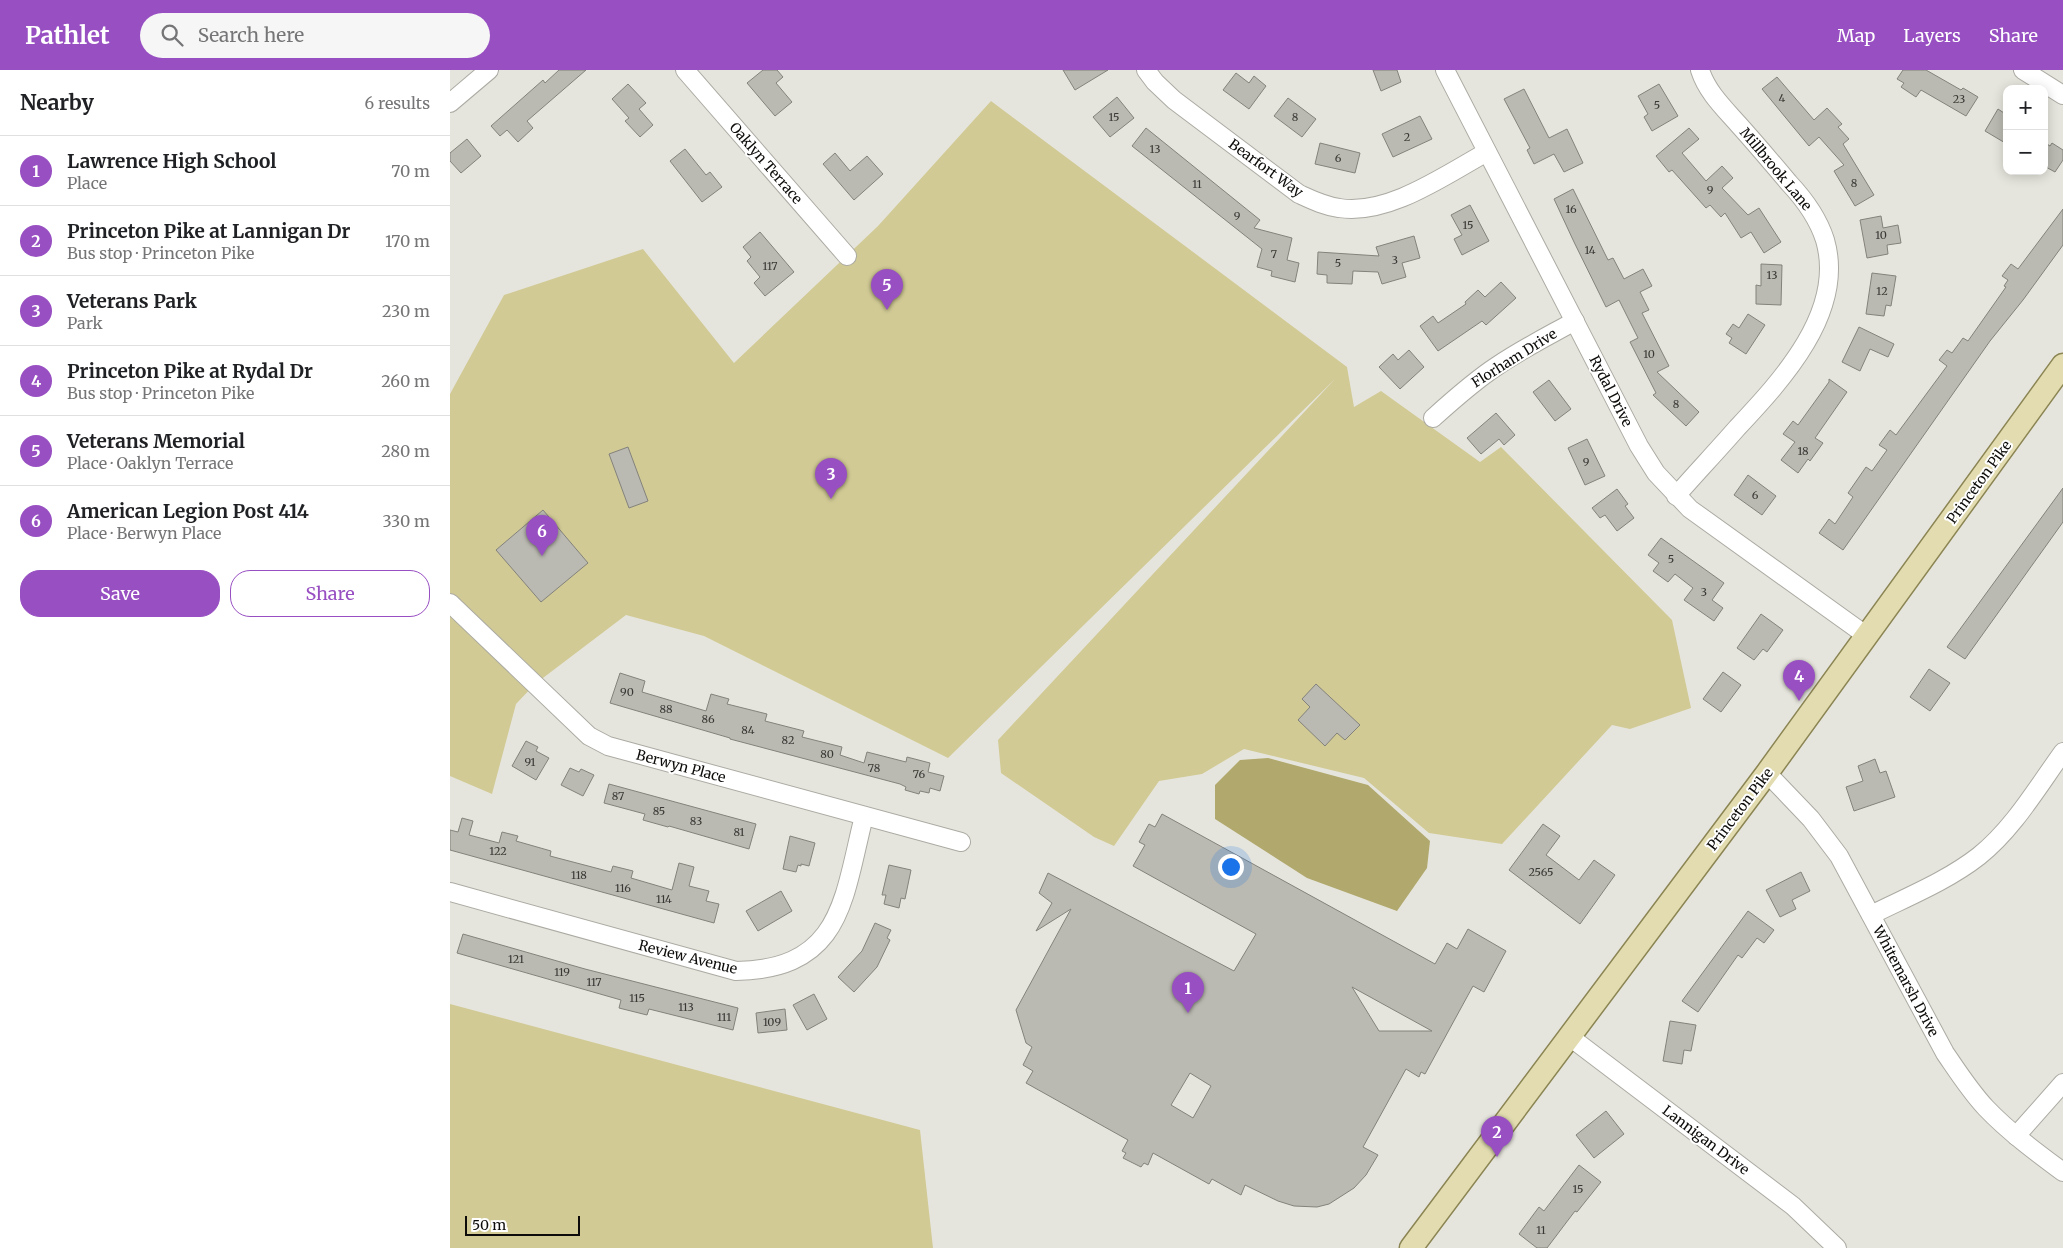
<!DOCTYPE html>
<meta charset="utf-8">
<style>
:root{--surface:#fff;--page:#f6f6f6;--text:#202124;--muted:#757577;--line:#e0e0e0;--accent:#984fc2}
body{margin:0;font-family:Merriweather,serif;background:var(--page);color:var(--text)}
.controls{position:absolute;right:15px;top:15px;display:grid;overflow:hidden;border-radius:10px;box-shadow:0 2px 12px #0003}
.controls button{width:45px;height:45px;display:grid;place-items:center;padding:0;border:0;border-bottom:1px solid var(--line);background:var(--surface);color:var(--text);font:25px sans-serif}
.scale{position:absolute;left:15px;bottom:12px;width:115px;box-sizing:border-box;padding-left:5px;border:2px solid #0d0c0a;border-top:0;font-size:14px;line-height:18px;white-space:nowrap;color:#0d0c0a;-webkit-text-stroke:4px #fff;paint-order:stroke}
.you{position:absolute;left:780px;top:796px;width:18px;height:18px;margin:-12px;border:4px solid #fff;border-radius:50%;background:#1a73e8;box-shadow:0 0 0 8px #1a73e833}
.badge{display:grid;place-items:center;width:32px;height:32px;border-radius:50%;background:var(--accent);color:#fff;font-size:16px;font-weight:700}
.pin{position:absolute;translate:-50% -41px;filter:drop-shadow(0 1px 2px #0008)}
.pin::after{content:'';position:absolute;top:26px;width:18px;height:15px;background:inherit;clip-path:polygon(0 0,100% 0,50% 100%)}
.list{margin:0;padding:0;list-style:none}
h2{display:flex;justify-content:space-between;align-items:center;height:65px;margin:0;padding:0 20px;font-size:21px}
h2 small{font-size:16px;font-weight:400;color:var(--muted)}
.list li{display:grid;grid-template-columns:32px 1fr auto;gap:15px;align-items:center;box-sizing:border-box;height:70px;padding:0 20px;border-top:1px solid var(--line)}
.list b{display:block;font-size:19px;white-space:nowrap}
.list p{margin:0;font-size:16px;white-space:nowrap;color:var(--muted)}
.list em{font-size:16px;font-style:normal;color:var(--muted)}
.actions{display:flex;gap:10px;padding:15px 20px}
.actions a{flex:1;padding:11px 0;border:1px solid var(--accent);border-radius:20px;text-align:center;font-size:18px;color:var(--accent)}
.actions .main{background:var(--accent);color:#fff}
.icon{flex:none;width:28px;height:28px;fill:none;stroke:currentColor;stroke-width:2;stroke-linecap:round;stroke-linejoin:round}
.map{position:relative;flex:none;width:1613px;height:1178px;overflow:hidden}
header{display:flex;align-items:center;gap:30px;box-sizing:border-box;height:70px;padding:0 25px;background:var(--accent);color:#fff}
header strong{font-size:24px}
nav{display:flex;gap:28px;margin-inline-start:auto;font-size:18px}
.search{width:350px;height:45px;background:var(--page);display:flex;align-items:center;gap:12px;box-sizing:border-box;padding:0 18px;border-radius:28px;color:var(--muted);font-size:19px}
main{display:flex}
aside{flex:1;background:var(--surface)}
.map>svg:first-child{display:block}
.green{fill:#d1ca95}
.water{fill:#b0a86c}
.building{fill:#bbbab2;stroke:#83827b;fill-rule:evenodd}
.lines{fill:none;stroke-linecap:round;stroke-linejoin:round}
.minor-casing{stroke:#acaba3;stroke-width:20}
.major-casing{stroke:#8b8453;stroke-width:25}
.minor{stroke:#fff;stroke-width:18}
.major{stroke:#e2dcb0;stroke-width:22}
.labels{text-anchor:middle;stroke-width:4;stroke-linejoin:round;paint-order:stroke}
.number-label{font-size:11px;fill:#383834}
.street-label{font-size:14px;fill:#0d0c0a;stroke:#fff}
</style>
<header>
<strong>Pathlet</strong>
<div class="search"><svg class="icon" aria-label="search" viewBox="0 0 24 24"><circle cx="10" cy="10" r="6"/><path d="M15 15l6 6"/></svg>Search here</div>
<nav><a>Map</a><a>Layers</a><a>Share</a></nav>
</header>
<main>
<aside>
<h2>Nearby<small>6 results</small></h2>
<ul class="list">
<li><span class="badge">1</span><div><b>Lawrence High School</b><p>Place</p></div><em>70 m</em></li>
<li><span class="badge">2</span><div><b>Princeton Pike at Lannigan Dr</b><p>Bus stop · Princeton Pike</p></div><em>170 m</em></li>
<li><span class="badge">3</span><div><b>Veterans Park</b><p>Park</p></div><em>230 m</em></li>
<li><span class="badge">4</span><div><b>Princeton Pike at Rydal Dr</b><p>Bus stop · Princeton Pike</p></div><em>260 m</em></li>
<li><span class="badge">5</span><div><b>Veterans Memorial</b><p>Place · Oaklyn Terrace</p></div><em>280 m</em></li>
<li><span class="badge">6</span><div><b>American Legion Post 414</b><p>Place · Berwyn Place</p></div><em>330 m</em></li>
</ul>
<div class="actions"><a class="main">Save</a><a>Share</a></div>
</aside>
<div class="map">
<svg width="1613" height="1178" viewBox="0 0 1613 1178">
<rect width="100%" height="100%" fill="#e6e5dd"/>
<g class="green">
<polygon points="541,31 897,297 904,337 931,321 1030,392 1051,377 1222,550 1241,638 1180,659 1162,655 1052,774 979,763 914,708 794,679 752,704 709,711 664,776 644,767 551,703 548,670 885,309 498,688 254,566 176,545 85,614 66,634 42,724 0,706 0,324 54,225 193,179 284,293 428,156"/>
<polygon points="0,934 470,1060 483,1178 0,1178"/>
</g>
<polygon class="water" points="818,688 918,715 980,771 977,798 947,841 857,808 765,749 765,715 790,690"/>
<g class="building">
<polygon points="109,0 136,0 77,51 83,58 68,72 57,60 50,66 41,56 93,10 95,13"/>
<polygon points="313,0 327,0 333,7 326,13 342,32 325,46 297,13"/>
<polygon points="613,0 658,0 625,20"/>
<polygon points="923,0 947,0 951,12 931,21"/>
<polygon points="1453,0 1476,0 1511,20 1513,18 1528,27 1516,46 1471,20 1466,27 1451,17 1454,13 1447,9"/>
<polygon points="786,3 799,13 804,6 816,16 799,39 773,20"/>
<polygon points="1327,7 1364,50 1377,38 1392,54 1388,57 1399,69 1393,74 1424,125 1405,136 1384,101 1394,95 1369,67 1359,76 1312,19"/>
<polygon points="178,14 196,33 189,39 203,55 190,67 175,51 179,48 162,29"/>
<polygon points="1209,14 1228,46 1202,61 1194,47 1198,44 1188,26"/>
<polygon points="1074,19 1099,68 1117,59 1133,93 1114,102 1104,84 1084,94 1077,80 1080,78 1054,29"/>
<polygon points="667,27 684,48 660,67 643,47"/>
<polygon points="838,28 866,49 852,67 824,46"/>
<polygon points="1548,39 1557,45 1557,74 1535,61"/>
<polygon points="970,46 982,69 943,87 932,64"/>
<polygon points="696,58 810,150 804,158 842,168 837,190 849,193 845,212 821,206 822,201 807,197 812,179 682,76"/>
<polygon points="1239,58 1249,69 1232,83 1256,111 1272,96 1283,108 1272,118 1298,145 1309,138 1331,172 1314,183 1301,162 1291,168 1275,143 1271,147 1260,135 1256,138 1222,100 1219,102 1206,86"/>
<polygon points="17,69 31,86 11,103 0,91 0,83"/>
<polygon points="1594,72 1600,76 1602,73 1613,80 1613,90 1605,102 1594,96"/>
<polygon points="870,73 910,83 905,103 865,94"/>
<polygon points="235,79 256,105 260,102 272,117 252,132 220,91"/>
<polygon points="385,83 400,101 417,86 433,104 404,130 373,94"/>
<polygon points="1123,119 1158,190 1163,188 1174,209 1193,199 1202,216 1190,222 1199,240 1192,243 1219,296 1207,302 1249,342 1236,356 1203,325 1206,323 1180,272 1188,268 1169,230 1156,237 1124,172 1104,129"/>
<polygon points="1020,135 1039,171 1012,185 1004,169 1012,165 1001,145"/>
<polygon points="1613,139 1613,175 1573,230 1540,271 1393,480 1369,463 1379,449 1385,454 1403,427 1398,423 1416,397 1422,401 1437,380 1429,375 1440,360 1446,365 1497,296 1489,290 1497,280 1502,283 1513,268 1518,271 1556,217 1554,216 1558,210 1552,206 1561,194 1568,199"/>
<polygon points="1431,146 1433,158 1448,155 1451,173 1437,175 1438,184 1417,188 1410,150"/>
<polygon points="310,162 344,202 315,226 304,213 310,207 297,191 301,187 293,177"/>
<polygon points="964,166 970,188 952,193 956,207 932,214 928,202 903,201 902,214 877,213 877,205 867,204 868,182 929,186 926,177"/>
<polygon points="1311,194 1332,195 1331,235 1306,234 1306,215 1311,216"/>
<polygon points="1422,203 1446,206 1441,236 1436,235 1434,246 1416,244"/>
<polygon points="1051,212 1066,228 1036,255 1032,251 988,281 970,256 983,246 988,253 1016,234 1015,232 1028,220 1035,227"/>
<polygon points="1298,244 1315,255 1296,284 1279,273 1282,268 1276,264 1283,254 1289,258"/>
<polygon points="1409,257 1444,274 1438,287 1420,279 1410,301 1392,292"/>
<polygon points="959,280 974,297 950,319 929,297 943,284 948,290"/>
<polygon points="1379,309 1397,322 1365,368 1373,373 1360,391 1358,389 1348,403 1331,390 1345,372 1333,364 1343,351 1348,355 1379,312"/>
<polygon points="1099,310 1121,339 1105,351 1083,322"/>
<polygon points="1046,343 1065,365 1054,375 1049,369 1031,384 1017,368"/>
<polygon points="1137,369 1155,406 1135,415 1118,378"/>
<polygon points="178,377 198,431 179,438 159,384"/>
<polygon points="1298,405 1326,426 1312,445 1284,425"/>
<polygon points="1613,418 1613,452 1515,589 1497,577"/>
<polygon points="1167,419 1178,434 1175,436 1184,448 1167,461 1155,445 1150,448 1142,438"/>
<polygon points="93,440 138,493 91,532 46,480"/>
<polygon points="1211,468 1274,513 1262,530 1273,538 1264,551 1234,530 1243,518 1225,504 1218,512 1203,501 1209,493 1198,485"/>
<polygon points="1311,544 1333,560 1317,582 1313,579 1304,590 1287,578"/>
<polygon points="1479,599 1500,613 1480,641 1460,627"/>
<polygon points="1273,602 1291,615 1271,642 1253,629"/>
<polygon points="170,603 195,611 192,622 256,641 261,624 279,629 277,634 317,644 315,651 354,661 352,667 392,677 390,685 414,693 417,682 456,692 457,687 480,693 478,702 494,706 490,721 480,718 479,723 470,721 469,724 455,720 456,717 450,714 280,669 280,668 160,633"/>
<polygon points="866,614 910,655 895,670 887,663 875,676 848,650 860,637 852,629"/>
<polygon points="76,671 88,677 86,681 99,688 86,710 62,696"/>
<polygon points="1425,689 1430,703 1436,701 1445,727 1404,741 1396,717 1413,711 1408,696"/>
<polygon points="120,698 129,702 131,699 144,705 133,726 111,715"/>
<polygon points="159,714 306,754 299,779 219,756 218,757 193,750 195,744 154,733"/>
<path d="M712 744 985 894 997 873 1007 879 1018 859 1056 881 1034 922 1023 916 975 1004 971 1002 969 1007 956 999 913 1077 928 1085 916 1105 904 1118 879 1134 867 1137 844 1136 828 1131 795 1115 791 1125 762 1109 759 1114 703 1083 698 1095 694 1093 691 1097 673 1088 676 1083 672 1081 678 1070 576 1013 583 1001 573 995 582 977 576 973 566 940 621 839 586 861 602 833 589 823 598 803 784 901 806 864 683 796 695 775 689 772 699 754 705 757ZM902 917 982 961H929ZM740 1003 761 1016 743 1048 721 1035Z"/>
<polygon points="12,748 23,751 19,765 49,773 52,762 68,766 66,771 101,781 100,786 161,802 163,796 183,801 181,808 222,820 229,793 244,797 239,816 259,821 256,831 269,834 264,853 0,780 0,760 8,762"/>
<polygon points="1093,754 1110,766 1096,785 1129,810 1144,790 1165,805 1130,854 1059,800"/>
<polygon points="340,766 365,773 359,796 351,794 351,796 348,795 346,802 333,799"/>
<polygon points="439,795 461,800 455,829 451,828 449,838 434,834 436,825 432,825"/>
<polygon points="1351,802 1360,821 1342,830 1346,839 1330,847 1316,820"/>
<polygon points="331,821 342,841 308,861 296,841"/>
<polygon points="1298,841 1324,860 1314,873 1307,868 1292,888 1288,885 1248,942 1232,931"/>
<polygon points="425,853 441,860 437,868 440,870 427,897 404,922 388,907 412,881"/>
<polygon points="13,864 135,899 288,938 283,960 199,939 197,945 169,938 171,930 7,883"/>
<polygon points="364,924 377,949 357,960 343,935"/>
<polygon points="335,939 337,960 308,963 306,943"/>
<polygon points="1220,951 1246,955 1241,981 1234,980 1232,994 1213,991"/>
<polygon points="1156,1041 1174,1064 1144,1088 1126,1065"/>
<polygon points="1129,1095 1151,1112 1127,1142 1125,1141 1097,1178 1087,1178 1069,1164 1089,1137 1094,1141"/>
</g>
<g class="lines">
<g class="minor-casing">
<g id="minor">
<polyline points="235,0 397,186"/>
<path d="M696 0 705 12 724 30 849 124C862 130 874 136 889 138 938 146 995 105 1037 82"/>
<polyline points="995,0 1189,376 1206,403 1240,439 1417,566"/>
<polyline points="1573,0 1613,25"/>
<polyline points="0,33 39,0"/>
<path d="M983 348C1003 330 1024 311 1047 296 1072 279 1098 266 1125 251"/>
<path d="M1226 426C1246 403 1267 381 1287 358 1331 311 1396 242 1375 170 1368 148 1355 130 1339 113 1323 94 1306 74 1289 55 1274 38 1257 22 1250 0"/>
<polyline points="0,533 139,666 158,676 511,772"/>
<path d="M1317 703 1361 749 1389 786 1495 983C1508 1002 1520 1021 1536 1038 1559 1062 1586 1082 1613 1102"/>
<path d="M0 822 286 901C392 899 393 830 414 746"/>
<path d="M1421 845C1457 827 1497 811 1529 786 1563 759 1587 718 1613 682"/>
<polyline points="1120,967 1343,1136 1387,1178"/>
<polyline points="1566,1066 1613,1013"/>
</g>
</g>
<g class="major-casing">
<polyline id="major" points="961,1178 1317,703 1613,295"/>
</g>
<use href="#minor" class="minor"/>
<use href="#major" class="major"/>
</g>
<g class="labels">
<g class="number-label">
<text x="1332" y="32">4</text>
<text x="1509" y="33">23</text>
<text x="1207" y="39">5</text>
<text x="664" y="51">15</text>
<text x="845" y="51">8</text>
<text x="957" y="71">2</text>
<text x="705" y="83">13</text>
<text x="888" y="92">6</text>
<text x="1404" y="117">8</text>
<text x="747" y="118">11</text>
<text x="1260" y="124">9</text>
<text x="1121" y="143">16</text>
<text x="787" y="150">9</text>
<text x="1018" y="159">15</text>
<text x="1431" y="169">10</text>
<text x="1140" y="184">14</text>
<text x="824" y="188">7</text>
<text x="945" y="194">3</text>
<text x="888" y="197">5</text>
<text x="320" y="200">117</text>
<text x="1322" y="209">13</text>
<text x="1432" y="225">12</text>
<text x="1199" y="288">10</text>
<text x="1226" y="338">8</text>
<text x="1353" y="385">18</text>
<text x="1136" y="396">9</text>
<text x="1305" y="429">6</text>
<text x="1221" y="493">5</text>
<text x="1254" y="526">3</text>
<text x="177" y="626">90</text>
<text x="216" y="643">88</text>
<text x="258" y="653">86</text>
<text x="298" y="664">84</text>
<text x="338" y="674">82</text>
<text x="377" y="688">80</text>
<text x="80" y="696">91</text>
<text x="424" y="702">78</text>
<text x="469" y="708">76</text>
<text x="168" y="730">87</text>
<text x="209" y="745">85</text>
<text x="246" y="755">83</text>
<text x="289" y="766">81</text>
<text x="48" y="785">122</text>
<text x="1091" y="806">2565</text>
<text x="129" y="809">118</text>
<text x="173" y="822">116</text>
<text x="214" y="833">114</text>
<text x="66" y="893">121</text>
<text x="112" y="906">119</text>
<text x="144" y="916">117</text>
<text x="187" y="932">115</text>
<text x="236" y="941">113</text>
<text x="274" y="951">111</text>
<text x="322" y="956">109</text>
<text x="1128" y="1123">15</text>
<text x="1091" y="1164">11</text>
</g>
<g class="street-label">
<text transform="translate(316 93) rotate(49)" y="5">Oaklyn Terrace</text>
<text transform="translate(816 98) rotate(36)" y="5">Bearfort Way</text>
<text transform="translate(1326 99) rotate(50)" y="5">Millbrook Lane</text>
<text transform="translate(1064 288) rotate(-32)" y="5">Florham Drive</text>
<text transform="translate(1161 321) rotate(63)" y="5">Rydal Drive</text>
<text transform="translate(1529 412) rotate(-54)" y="5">Princeton Pike</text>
<text transform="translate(231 696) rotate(15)" y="5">Berwyn Place</text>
<text transform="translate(1290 739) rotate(-53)" y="5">Princeton Pike</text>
<text transform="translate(238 887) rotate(14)" y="5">Review Avenue</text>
<text transform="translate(1456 911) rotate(62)" y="5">Whitemarsh Drive</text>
<text transform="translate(1256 1070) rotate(37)" y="5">Lannigan Drive</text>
</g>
</g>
</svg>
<div class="controls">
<button>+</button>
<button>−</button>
</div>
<div class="scale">50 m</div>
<div class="you"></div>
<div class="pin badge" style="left:738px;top:943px">1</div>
<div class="pin badge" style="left:1047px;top:1087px">2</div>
<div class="pin badge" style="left:381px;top:429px">3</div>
<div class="pin badge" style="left:1349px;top:631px">4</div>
<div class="pin badge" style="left:437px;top:240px">5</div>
<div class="pin badge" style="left:92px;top:486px">6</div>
</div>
</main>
